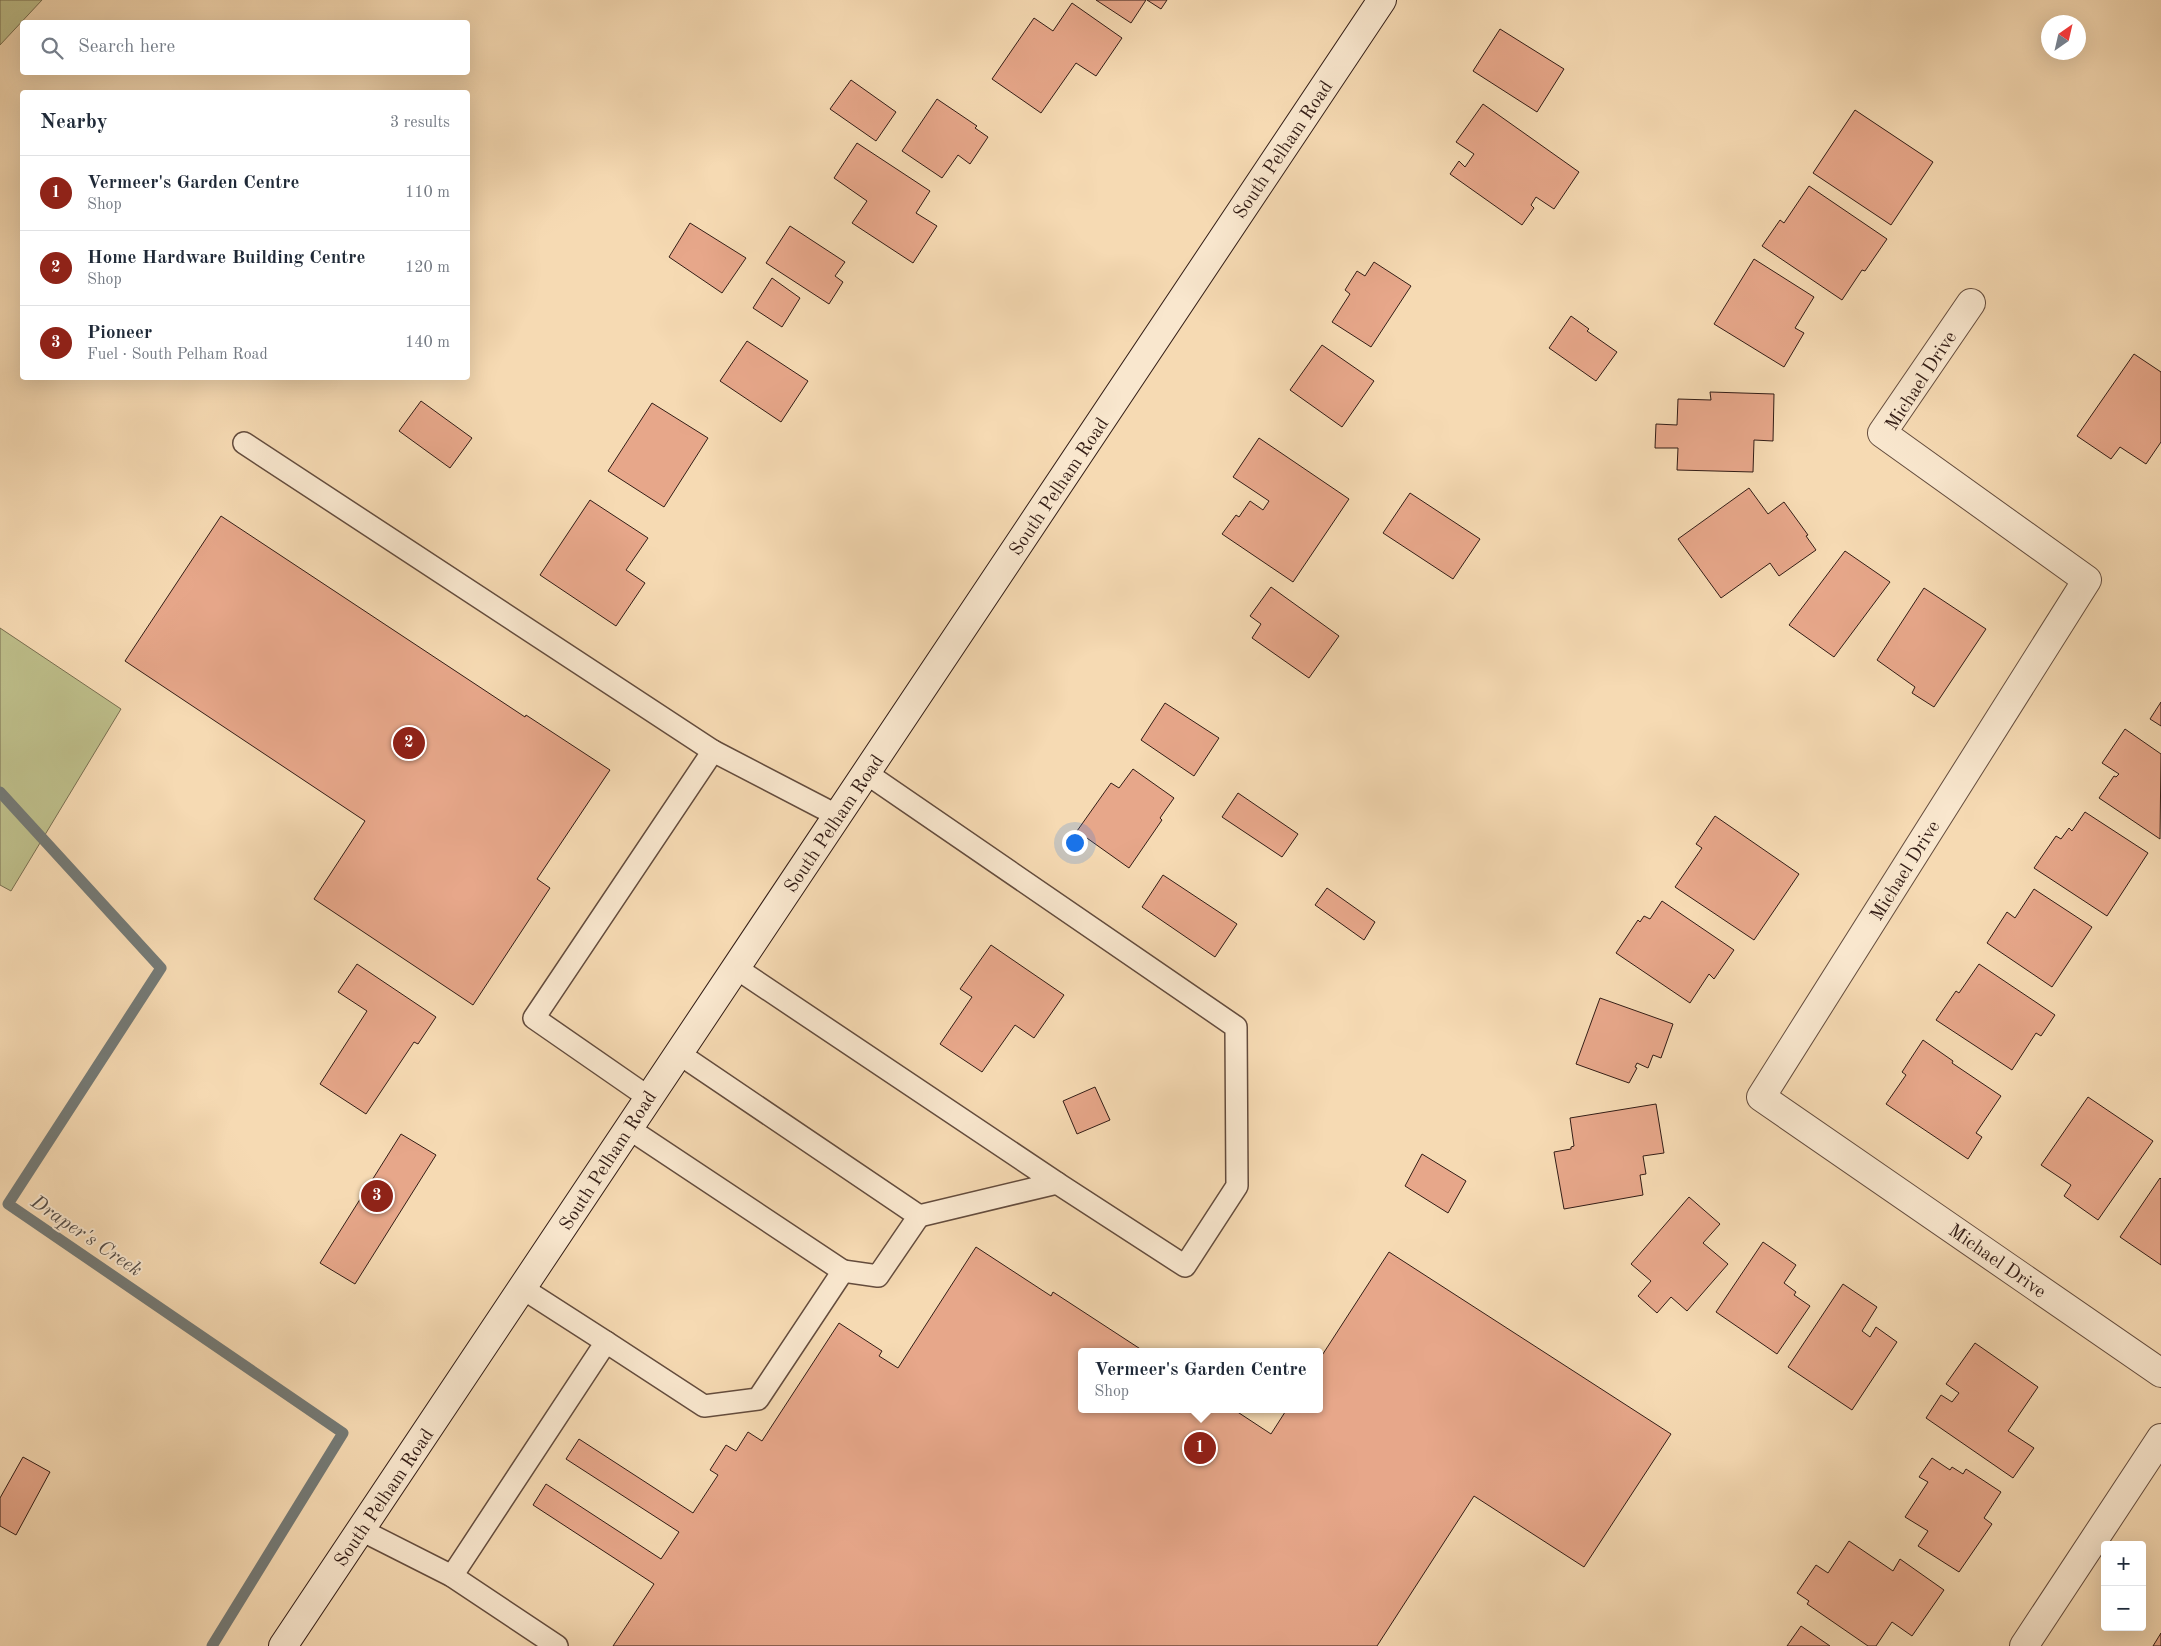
<!DOCTYPE html>
<meta charset="utf-8">
<style>
:root{--surface:#fff;--page:#f6f6f7;--text:#1f2937;--muted:#747a83;--line:#e0e1e3;--accent:#8f2418}
body{margin:0;font-family:"Old Standard TT",serif;background:var(--page);color:var(--text)}
.controls{position:absolute;right:15px;bottom:15px;display:grid;overflow:hidden;border-radius:5px;box-shadow:0 5px 20px #0002}
.controls button{width:45px;height:45px;display:grid;place-items:center;padding:0;border:0;border-bottom:1px solid var(--line);background:var(--surface);color:var(--text);font:25px sans-serif}
.compass{position:absolute;left:2041px;top:15px;width:45px;height:45px;border-radius:50%;background:var(--surface);box-shadow:0 5px 20px #0002;rotate:34deg}
.you{position:absolute;left:1074px;top:842px;width:18px;height:18px;margin:-12px;border:4px solid #fff;border-radius:50%;background:#1a73e8;box-shadow:0 0 0 8px #1a73e833}
.badge{display:grid;place-items:center;width:32px;height:32px;border-radius:50%;background:var(--accent);color:#fff;font-size:16px;font-weight:700}
.pin{position:absolute;translate:-50% -50%;border:2px solid #fff;box-shadow:0 1px 5px #0006}
.popup{position:absolute;left:1078px;top:1348px;width:245px;height:65px;box-sizing:border-box;display:grid;place-content:center;border-radius:5px;background:var(--surface);filter:drop-shadow(0 1px 4px #0005);font-size:16px;white-space:nowrap;color:var(--muted)}
.popup b{font-size:19px;color:var(--text)}
.popup::after{content:'';position:absolute;left:50%;top:100%;margin-left:-10px;border:10px solid transparent;border-top-color:var(--surface)}
.list{margin:0;padding:0;list-style:none}
h2{display:flex;justify-content:space-between;align-items:center;height:65px;margin:0;padding:0 20px;font-size:21px}
h2 small{font-size:16px;font-weight:400;color:var(--muted)}
.list li{display:grid;grid-template-columns:32px 1fr auto;gap:15px;align-items:center;box-sizing:border-box;height:75px;padding:0 20px;border-top:1px solid var(--line)}
.list b{display:block;font-size:19px;white-space:nowrap}
.list p{margin:0;font-size:16px;white-space:nowrap;color:var(--muted)}
.list em{font-size:16px;font-style:normal;color:var(--muted)}
.icon{flex:none;width:28px;height:28px;fill:none;stroke:currentColor;stroke-width:2;stroke-linecap:round;stroke-linejoin:round}
.map{position:relative;flex:none;width:2161px;height:1646px;overflow:hidden}
.search{position:absolute;background:var(--surface);box-shadow:0 5px 20px #0002;left:20px;top:20px;width:450px;height:55px;display:flex;align-items:center;gap:12px;box-sizing:border-box;padding:0 18px;border-radius:5px;color:var(--muted);font-size:19px}
.panel{position:absolute;background:var(--surface);box-shadow:0 5px 20px #0002;left:20px;top:90px;width:450px;height:290px;border-radius:5px}
.map>svg:first-child{display:block}
.green{fill:#bebf8b;stroke:#786e50}
.lines{fill:none;stroke-linecap:round;stroke-linejoin:round}
.stream{stroke:#747a76;stroke-width:11}
.building{fill:#e7a78a;stroke:#331d16}
.lane-casing{stroke:#644c3d;stroke-width:24}
.street-casing{stroke:#644c3d;stroke-width:30}
.secondary-casing{stroke:#331d16;stroke-width:30}
.lane{stroke:#f9e7ce;stroke-width:21}
.street{stroke:#f9e7ce;stroke-width:28}
.secondary{stroke:#f9e7ce;stroke-width:28}
.labels{text-anchor:middle;stroke-width:4;stroke-linejoin:round;paint-order:stroke}
.street-label{font-size:19px;fill:#331d16;stroke:#f9e7ce}
.water-label{font-size:20px;font-style:italic;fill:#544c46;stroke:#f9e7ce}
</style>
<div class="map">
<svg width="2161" height="1646" viewBox="0 0 2161 1646">
<rect width="100%" height="100%" fill="#f6dab3"/>
<filter id="stains"><feTurbulence type="fractalNoise" baseFrequency=".004" numOctaves="4"/><feColorMatrix values="0 0 0 0 .2 0 0 0 0 .09 0 0 0 0 .02 0 0 0 .5 -.17"/></filter>
<radialGradient id="worn" r=".72"><stop offset=".6" stop-color="#630" stop-opacity="0"/><stop offset="1" stop-color="#630" stop-opacity=".3"/></radialGradient>
<g class="green">
<polygon points="0,0 42,0 0,45"/>
<polygon points="0,628 121,709 11,891 0,885"/>
</g>
<g class="lines">
<polyline class="stream" points="0,792 161,968 8,1204 343,1433 212,1646"/>
</g>
<g class="building">
<polygon points="1096,0 1146,0 1131,23"/>
<polygon points="1147,0 1167,0 1161,9"/>
<polygon points="1072,3 1122,38 1096,76 1076,63 1041,113 992,79 1034,18 1053,31"/>
<polygon points="1500,29 1564,69 1537,112 1473,71"/>
<polygon points="851,80 896,112 876,141 830,109"/>
<polygon points="937,99 977,126 975,128 988,137 970,164 958,155 942,178 902,151"/>
<polygon points="1483,104 1579,172 1554,209 1536,197 1531,205 1534,208 1522,225 1450,174 1459,161 1465,167 1474,154 1456,142"/>
<polygon points="1855,110 1933,162 1891,225 1813,173"/>
<polygon points="857,143 930,191 916,213 937,226 913,263 852,223 867,201 834,178"/>
<polygon points="1809,186 1887,239 1865,271 1862,270 1842,300 1762,246 1780,220 1784,223"/>
<polygon points="690,223 746,258 722,293 669,257"/>
<polygon points="790,226 845,262 835,276 843,282 829,304 766,263"/>
<polygon points="1754,259 1814,297 1795,328 1804,333 1784,367 1714,324"/>
<polygon points="1374,262 1411,286 1371,347 1332,322 1350,294 1345,290 1357,271 1365,276"/>
<polygon points="772,278 800,298 782,327 753,308"/>
<polygon points="1571,316 1589,329 1587,331 1617,352 1596,381 1549,348"/>
<polygon points="747,341 808,381 781,422 720,381"/>
<polygon points="1322,345 1374,381 1342,427 1290,390"/>
<polygon points="2134,354 2161,372 2161,442 2146,464 2120,447 2111,459 2077,436"/>
<polygon points="1710,392 1774,394 1773,441 1754,440 1753,472 1677,470 1678,448 1655,448 1656,424 1677,425 1678,399 1711,400"/>
<polygon points="421,401 472,438 450,468 399,431"/>
<polygon points="652,403 708,438 664,507 608,471"/>
<polygon points="1259,438 1349,499 1293,582 1222,534 1236,515 1239,517 1250,501 1263,510 1269,501 1233,477"/>
<polygon points="1749,488 1768,514 1784,502 1808,535 1806,536 1816,550 1779,576 1770,563 1721,598 1678,539"/>
<polygon points="1410,493 1480,539 1453,579 1383,533"/>
<polygon points="590,500 648,538 626,570 645,583 616,626 540,575"/>
<polygon points="221,516 525,717 526,715 610,770 537,879 550,888 473,1005 314,899 365,821 125,661"/>
<polygon points="1845,551 1890,582 1834,657 1789,625"/>
<polygon points="1271,587 1339,636 1309,678 1252,638 1261,624 1250,616"/>
<polygon points="1924,588 1986,629 1934,707 1912,693 1915,687 1877,660"/>
<polygon points="2161,702 2161,726 2150,719"/>
<polygon points="1165,703 1219,738 1194,776 1141,740"/>
<polygon points="2125,729 2161,754 2160,839 2099,798 2114,776 2116,777 2119,774 2102,763"/>
<polygon points="1133,769 1174,798 1160,818 1162,820 1129,868 1077,831 1111,783 1119,788"/>
<polygon points="1238,793 1298,834 1282,857 1222,817"/>
<polygon points="2085,812 2148,853 2107,916 2034,868 2056,836 2061,839 2069,828 2072,831"/>
<polygon points="1715,816 1799,874 1754,940 1675,887 1702,848 1696,844"/>
<polygon points="1163,875 1237,924 1215,957 1142,907"/>
<polygon points="1327,888 1375,922 1364,940 1315,905"/>
<polygon points="2034,889 2092,927 2052,987 1987,943 2007,912 2015,918"/>
<polygon points="1662,901 1734,950 1714,979 1709,974 1690,1003 1616,953 1638,920 1640,922 1644,916 1650,919"/>
<polygon points="991,945 1064,995 1034,1038 1015,1025 982,1072 940,1044 972,997 960,989"/>
<polygon points="357,964 436,1017 418,1044 414,1042 366,1114 320,1084 367,1011 338,992"/>
<polygon points="1979,964 2055,1015 2041,1036 2036,1033 2012,1070 1936,1020 1956,991 1959,993"/>
<polygon points="1600,998 1673,1024 1661,1058 1653,1055 1648,1068 1637,1063 1635,1067 1637,1068 1629,1083 1576,1064"/>
<polygon points="1923,1040 1953,1061 1952,1063 2001,1096 1976,1133 1982,1137 1968,1159 1886,1104 1906,1075 1902,1072"/>
<polygon points="1095,1087 1110,1120 1077,1134 1063,1101"/>
<polygon points="2088,1097 2153,1141 2098,1220 2064,1196 2071,1185 2041,1165"/>
<polygon points="1656,1104 1664,1153 1643,1156 1646,1174 1640,1175 1643,1195 1564,1209 1554,1152 1571,1149 1571,1147 1574,1146 1570,1118"/>
<polygon points="401,1134 436,1155 355,1284 320,1263"/>
<polygon points="1422,1154 1466,1181 1448,1213 1405,1186"/>
<polygon points="2160,1178 2161,1179 2161,1265 2120,1237"/>
<polygon points="1689,1197 1720,1224 1703,1243 1728,1264 1687,1311 1671,1297 1657,1313 1638,1296 1651,1281 1631,1264"/>
<polygon points="1763,1242 1796,1265 1784,1283 1796,1292 1794,1295 1810,1306 1777,1354 1716,1312"/>
<polygon points="976,1247 1051,1296 1053,1292 1145,1352 1081,1352 1081,1409 1233,1409 1271,1434 1287,1409 1319,1409 1319,1360 1389,1252 1671,1434 1584,1567 1474,1496 1377,1646 613,1646 654,1584 533,1505 546,1484 661,1559 679,1532 566,1459 579,1439 693,1513 718,1475 710,1470 726,1445 736,1451 748,1432 762,1441 839,1323 882,1351 879,1356 898,1368"/>
<polygon points="1843,1284 1877,1307 1862,1331 1870,1337 1876,1327 1897,1342 1852,1410 1788,1367"/>
<polygon points="1975,1343 2038,1387 2008,1431 2034,1448 2013,1478 1926,1418 1941,1395 1952,1402 1959,1393 1946,1384"/>
<polygon points="23,1457 50,1472 16,1535 0,1526 0,1498"/>
<polygon points="1932,1458 1950,1470 1952,1467 1963,1474 1966,1469 2001,1492 1984,1518 1992,1524 1959,1572 1918,1546 1928,1531 1905,1517 1928,1482 1919,1477"/>
<polygon points="1849,1541 1893,1571 1900,1559 1944,1590 1912,1636 1892,1622 1876,1646 1868,1646 1807,1604 1809,1601 1797,1593 1816,1565 1828,1573"/>
<polygon points="1801,1626 1830,1646 1787,1646"/>
<polygon points="2161,1633 2161,1646 2153,1646"/>
</g>
<g class="lines">
<g class="lane-casing">
<g id="lane">
<polyline points="244,443 713,751"/>
<polyline points="866,773 1236,1027 1237,1186 1185,1266 1057,1183"/>
<polyline points="736,968 1057,1183 919,1216"/>
<polyline points="678,1053 919,1216 878,1276 843,1271"/>
<polyline points="648,1097 534,1018 713,751 838,816"/>
<polyline points="606,1342 704,1406 758,1399 843,1271 628,1128"/>
<polyline points="361,1530 452,1576 557,1646"/>
<polyline points="452,1576 606,1342 522,1288"/>
</g>
</g>
<g class="street-casing">
<g id="street">
<polyline points="1971,303 1882,433 2087,580 1761,1097 2161,1373"/>
<polyline points="2024,1646 2161,1438"/>
</g>
</g>
<g class="secondary-casing">
<polyline id="secondary" points="283,1646 1382,0"/>
</g>
<use href="#lane" class="lane"/>
<use href="#street" class="street"/>
<use href="#secondary" class="secondary"/>
</g>
<g class="labels">
<g class="street-label">
<text transform="translate(1282 149) rotate(-56)" y="7">South Pelham Road</text>
<text transform="translate(1920 380) rotate(-57)" y="7">Michael Drive</text>
<text transform="translate(1058 486) rotate(-56)" y="7">South Pelham Road</text>
<text transform="translate(833 823) rotate(-56)" y="7">South Pelham Road</text>
<text transform="translate(1904 870) rotate(-58)" y="7">Michael Drive</text>
<text transform="translate(607 1160) rotate(-57)" y="7">South Pelham Road</text>
<text transform="translate(1998 1260) rotate(35)" y="7">Michael Drive</text>
<text transform="translate(383 1497) rotate(-56)" y="7">South Pelham Road</text>
</g>
<g class="water-label">
<text transform="translate(87 1235) rotate(34)" y="7">Draper's Creek</text>
</g>
</g>
<rect width="100%" height="100%" filter="url(#stains)"/>
<rect width="100%" height="100%" fill="url(#worn)"/>
</svg>
<div class="controls">
<button>+</button>
<button>−</button>
</div>
<svg class="compass" viewBox="-18 -18 36 36"><path d="M0-13l5 13h-10z" fill="#e53935"/><path d="M0 13l5-13h-10z" fill="#747a83"/></svg>
<div class="you"></div>
<div class="pin badge" style="left:1200px;top:1448px">1</div>
<div class="popup"><b>Vermeer's Garden Centre</b>Shop</div>
<div class="pin badge" style="left:409px;top:743px">2</div>
<div class="pin badge" style="left:377px;top:1196px">3</div>
<div class="search"><svg class="icon" aria-label="search" viewBox="0 0 24 24"><circle cx="10" cy="10" r="6"/><path d="M15 15l6 6"/></svg>Search here</div>
<section class="panel">
<h2>Nearby<small>3 results</small></h2>
<ul class="list">
<li><span class="badge">1</span><div><b>Vermeer's Garden Centre</b><p>Shop</p></div><em>110 m</em></li>
<li><span class="badge">2</span><div><b>Home Hardware Building Centre</b><p>Shop</p></div><em>120 m</em></li>
<li><span class="badge">3</span><div><b>Pioneer</b><p>Fuel · South Pelham Road</p></div><em>140 m</em></li>
</ul>
</section>
</div>
